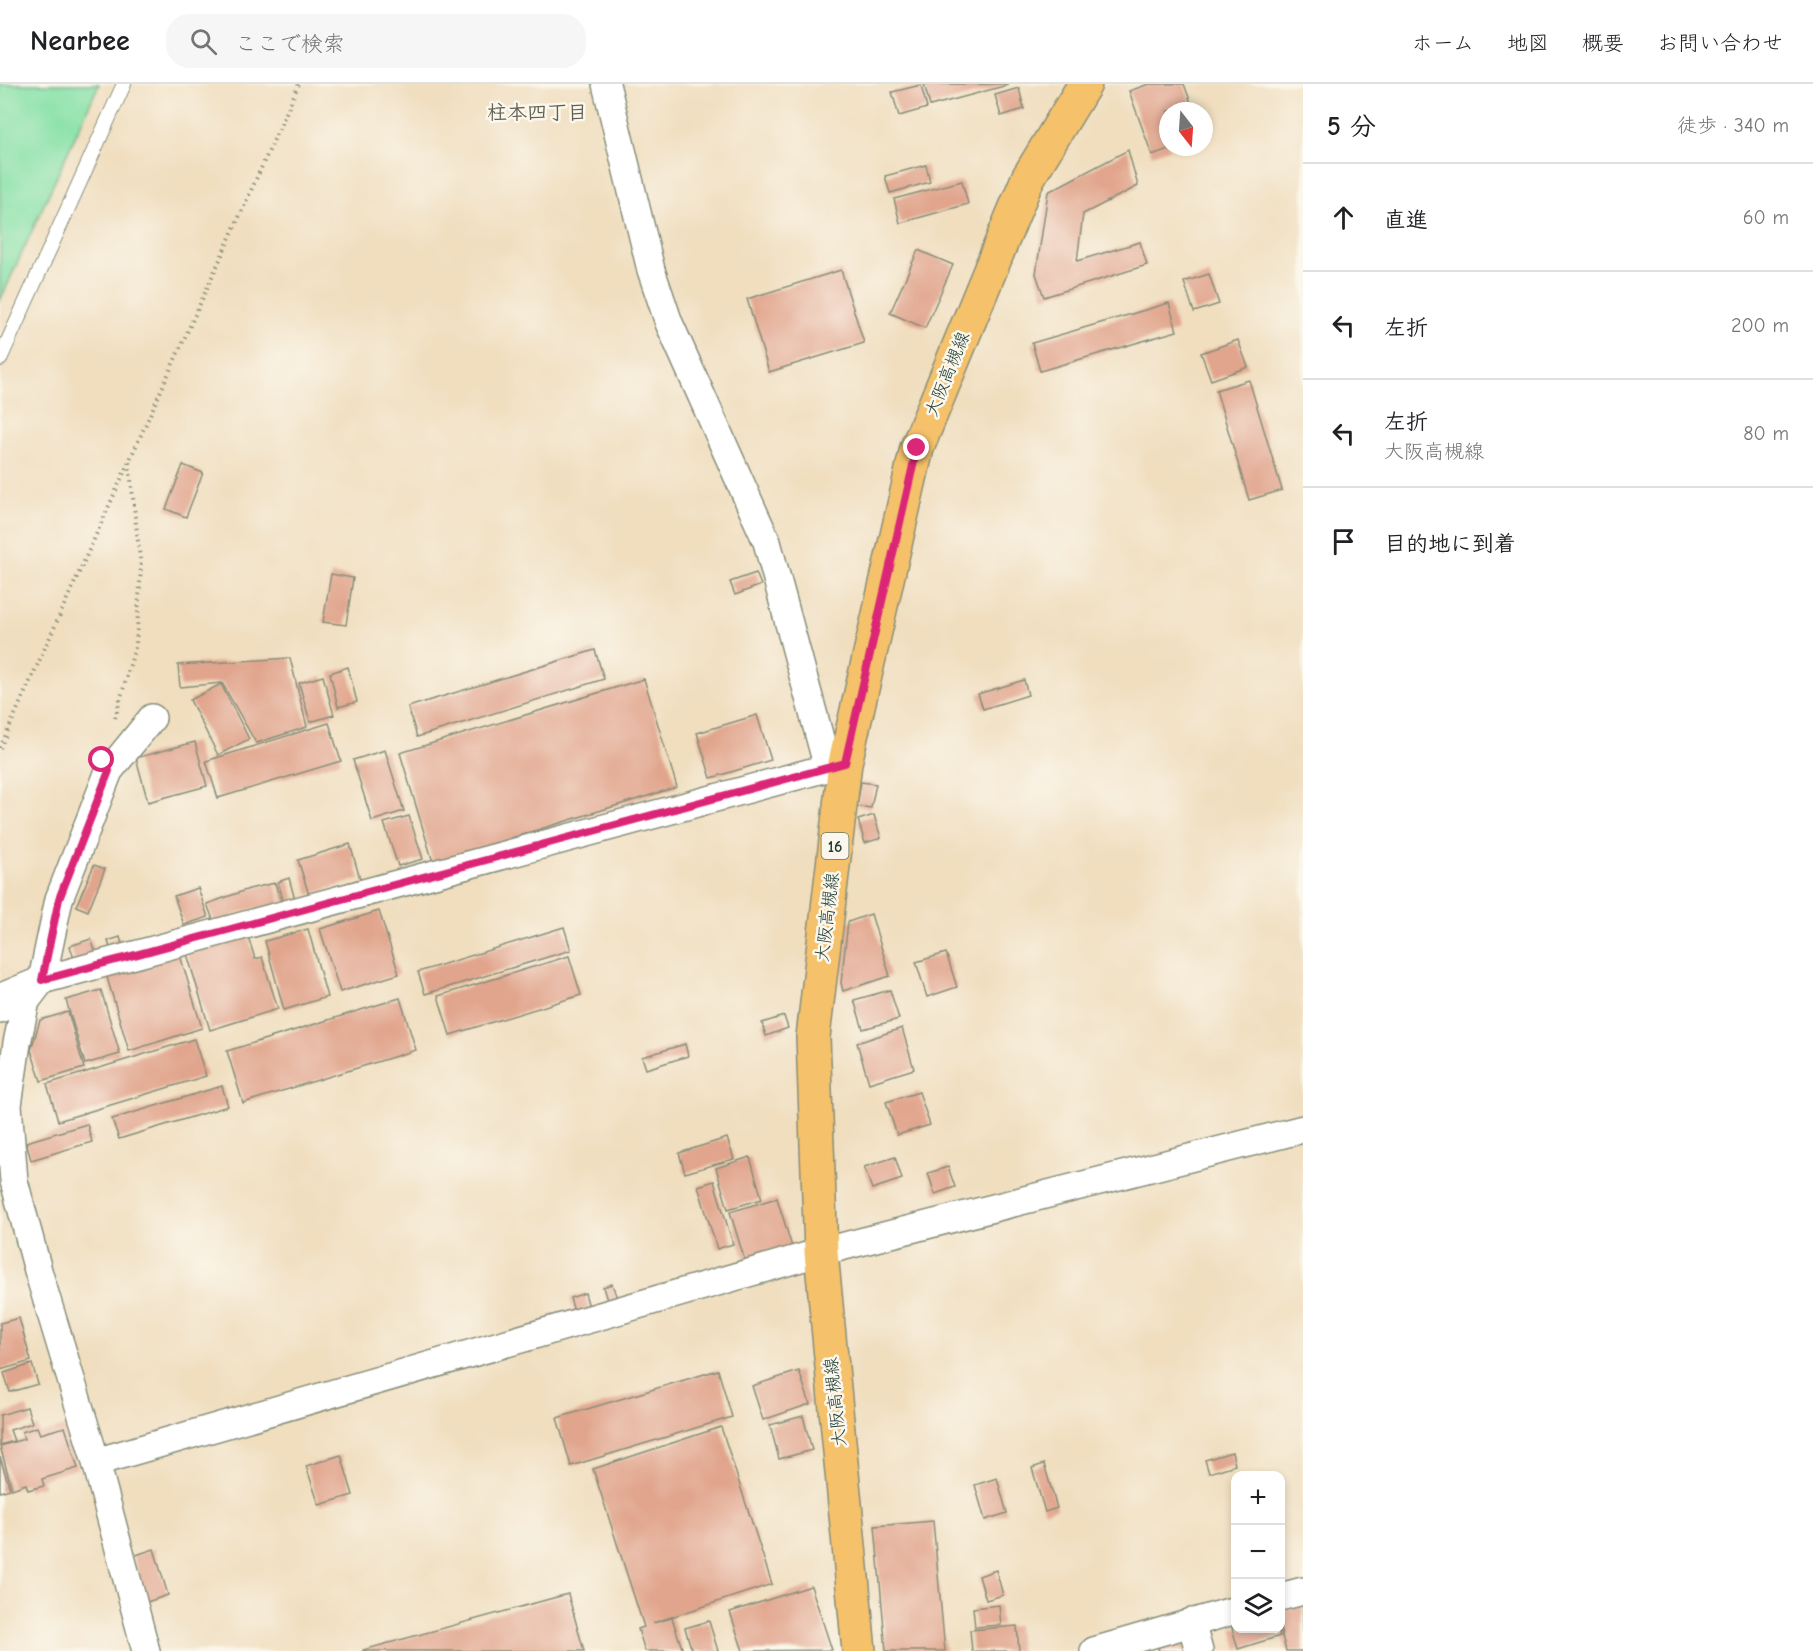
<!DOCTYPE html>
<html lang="ja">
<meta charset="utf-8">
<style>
:root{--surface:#fff;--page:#f6f6f6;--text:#202124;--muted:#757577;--line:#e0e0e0}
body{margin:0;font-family:"Comic Neue","Klee One",sans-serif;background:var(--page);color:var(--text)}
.controls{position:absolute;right:18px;bottom:18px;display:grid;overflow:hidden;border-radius:12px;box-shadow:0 3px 9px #0003}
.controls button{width:54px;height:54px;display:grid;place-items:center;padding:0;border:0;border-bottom:2px solid var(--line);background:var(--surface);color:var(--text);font:30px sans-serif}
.compass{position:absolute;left:1159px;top:18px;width:54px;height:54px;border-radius:50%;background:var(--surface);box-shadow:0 3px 9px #0003;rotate:163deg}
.stop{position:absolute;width:18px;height:18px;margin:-14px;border:4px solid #db2777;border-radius:50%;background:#fff}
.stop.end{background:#db2777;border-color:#fff;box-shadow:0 2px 6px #0008}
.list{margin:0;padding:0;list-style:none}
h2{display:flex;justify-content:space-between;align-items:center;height:78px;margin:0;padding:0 24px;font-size:26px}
h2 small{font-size:20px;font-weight:400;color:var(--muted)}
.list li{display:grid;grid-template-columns:39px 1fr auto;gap:18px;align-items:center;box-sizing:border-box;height:108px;padding:0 24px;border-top:2px solid var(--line)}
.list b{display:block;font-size:22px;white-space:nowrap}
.list p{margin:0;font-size:20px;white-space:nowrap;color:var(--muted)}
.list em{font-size:20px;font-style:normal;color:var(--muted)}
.icon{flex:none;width:33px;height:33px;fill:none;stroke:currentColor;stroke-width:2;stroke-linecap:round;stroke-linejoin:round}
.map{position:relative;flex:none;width:1303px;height:1567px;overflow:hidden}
header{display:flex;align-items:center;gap:36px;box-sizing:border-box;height:84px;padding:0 30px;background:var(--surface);border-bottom:2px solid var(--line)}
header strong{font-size:28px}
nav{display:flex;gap:33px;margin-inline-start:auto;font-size:21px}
.search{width:420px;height:54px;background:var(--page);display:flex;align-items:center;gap:15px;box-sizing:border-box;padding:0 21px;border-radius:24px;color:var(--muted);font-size:22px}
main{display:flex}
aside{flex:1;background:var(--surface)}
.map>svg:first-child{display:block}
.green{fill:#87e1a7;stroke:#538f6e;stroke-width:1.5}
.building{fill:#e1a48c}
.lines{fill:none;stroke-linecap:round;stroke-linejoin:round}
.service-casing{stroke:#888e7a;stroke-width:16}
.minor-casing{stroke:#888e7a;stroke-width:30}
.primary-casing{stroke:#888e7a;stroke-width:36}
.path{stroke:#888e7a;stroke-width:4;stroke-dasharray:1.5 4.5;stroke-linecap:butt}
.service{stroke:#fff;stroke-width:14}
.minor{stroke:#fff;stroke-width:27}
.primary{stroke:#f5c16b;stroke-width:33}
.route{stroke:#db2777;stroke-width:8}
.labels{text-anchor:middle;stroke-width:5;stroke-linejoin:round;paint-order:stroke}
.shield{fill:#fbf7ec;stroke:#61756b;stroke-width:1.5}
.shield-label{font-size:16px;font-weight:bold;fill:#1f3d34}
.street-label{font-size:18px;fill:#1f3d34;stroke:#fbf7ec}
.neighbourhood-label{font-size:20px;font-weight:bold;fill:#636153;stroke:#fbf7ec}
</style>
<header>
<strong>Nearbee</strong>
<div class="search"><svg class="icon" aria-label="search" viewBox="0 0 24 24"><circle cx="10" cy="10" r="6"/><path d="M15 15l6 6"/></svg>ここで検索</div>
<nav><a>ホーム</a><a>地図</a><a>概要</a><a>お問い合わせ</a></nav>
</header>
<main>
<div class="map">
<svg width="1303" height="1567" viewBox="0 0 1303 1567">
<rect width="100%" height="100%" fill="#fbf7ec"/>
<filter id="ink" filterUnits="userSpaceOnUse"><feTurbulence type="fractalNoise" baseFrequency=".0167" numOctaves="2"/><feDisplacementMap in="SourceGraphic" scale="12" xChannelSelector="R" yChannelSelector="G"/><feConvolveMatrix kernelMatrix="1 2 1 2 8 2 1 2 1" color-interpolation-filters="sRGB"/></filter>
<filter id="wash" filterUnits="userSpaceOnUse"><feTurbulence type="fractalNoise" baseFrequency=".008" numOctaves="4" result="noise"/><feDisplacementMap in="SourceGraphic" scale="24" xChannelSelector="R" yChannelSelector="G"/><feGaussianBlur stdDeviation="1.35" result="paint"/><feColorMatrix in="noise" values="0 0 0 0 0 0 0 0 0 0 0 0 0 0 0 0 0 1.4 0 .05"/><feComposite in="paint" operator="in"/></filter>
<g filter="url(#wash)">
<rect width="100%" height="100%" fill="#f0debf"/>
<polygon class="green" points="0,0 99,0 0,217"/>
<g id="blocks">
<g class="building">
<polygon points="924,0 1008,0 1008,1 930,22"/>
<polygon points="1149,0 1184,0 1194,27 1168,27 1168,63 1174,63 1152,71 1129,7"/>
<polygon points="921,1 927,24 899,32 892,8"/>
<polygon points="1019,4 1024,25 1001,32 995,11"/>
<polygon points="1128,66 1138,102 1083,130 1077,177 1140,158 1147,181 1044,213 1036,190 1048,108"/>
<polygon points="926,81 930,98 890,109 885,92"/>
<polygon points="962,97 968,120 900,139 894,115"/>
<polygon points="918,166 953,181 925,244 890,229"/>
<polygon points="841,186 864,259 769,288 747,215"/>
<polygon points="1209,190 1219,220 1194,228 1184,198"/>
<polygon points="1169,219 1177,247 1040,287 1032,259"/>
<polygon points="1238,256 1248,283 1211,296 1201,269"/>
<polygon points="1249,296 1282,406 1249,416 1216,306"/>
<polygon points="183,381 203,389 186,433 166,425"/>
<polygon points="756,489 761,501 735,511 730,498"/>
<polygon points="331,490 353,494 346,541 323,538"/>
<polygon points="595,566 604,595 417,653 408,623"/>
<polygon points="290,574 307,643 256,659 222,599 180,603 178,581"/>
<polygon points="348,583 357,618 338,623 330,589"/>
<polygon points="323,592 334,631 310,638 299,599"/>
<polygon points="644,595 677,703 433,778 400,669"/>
<polygon points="1024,596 1028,611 983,625 978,610"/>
<polygon points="221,600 249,655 218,671 190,616"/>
<polygon points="757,631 771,676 711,694 697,649"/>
<polygon points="329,639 341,677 218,714 206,677"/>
<polygon points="195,658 207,702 148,718 136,674"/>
<polygon points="385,666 404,727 372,737 353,676"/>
<polygon points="861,698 876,700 871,724 857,722"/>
<polygon points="874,731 881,754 865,759 858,736"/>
<polygon points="409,732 423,775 398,782 384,739"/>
<polygon points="350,760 360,795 309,811 298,776"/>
<polygon points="94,781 105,785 88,827 76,822"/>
<polygon points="289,794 295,816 284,819 278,798"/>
<polygon points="275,799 282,820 256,828 255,824 239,829 215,841 207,820 249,805"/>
<polygon points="198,804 208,833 184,841 174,812"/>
<polygon points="379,827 399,890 340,908 320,845"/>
<polygon points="871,830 890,892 843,907 841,899 848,838"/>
<polygon points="564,843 571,866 425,910 418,888"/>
<polygon points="308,845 327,913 284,926 265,857"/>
<polygon points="248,852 255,875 262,873 278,925 210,946 187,870"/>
<polygon points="120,853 125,870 113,873 108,857"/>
<polygon points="91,855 98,874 76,881 70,862"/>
<polygon points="179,868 202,944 129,967 106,890"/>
<polygon points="946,869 957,903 927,913 916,878"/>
<polygon points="569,872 581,911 450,951 438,912"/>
<polygon points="101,906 120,970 85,980 66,916"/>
<polygon points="890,906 899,935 863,945 854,916"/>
<polygon points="400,914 416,966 243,1019 227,967"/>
<polygon points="68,928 84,984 41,997 31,966 40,936"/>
<polygon points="784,932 788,944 766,952 762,939"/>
<polygon points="902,944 914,985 869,999 857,959"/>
<polygon points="194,955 206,992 58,1037 47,1000"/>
<polygon points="685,960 688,972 646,985 642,973"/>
<polygon points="222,1002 228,1022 119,1055 112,1035"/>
<polygon points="919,1008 930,1041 897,1051 886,1018"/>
<polygon points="87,1040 92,1058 31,1076 26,1058"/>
<polygon points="727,1054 734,1075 685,1089 679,1069"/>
<polygon points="750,1073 762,1115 728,1125 716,1084"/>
<polygon points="895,1073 902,1095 872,1105 864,1083"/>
<polygon points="948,1083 955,1103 935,1110 928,1089"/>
<polygon points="714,1097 733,1160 717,1165 698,1102"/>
<polygon points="777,1114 792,1163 745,1177 730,1128"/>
<polygon points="612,1200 619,1219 609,1223 603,1203"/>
<polygon points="585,1209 590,1227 575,1231 570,1214"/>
<polygon points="19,1234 31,1277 0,1286 0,1239"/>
<polygon points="32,1280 38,1300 10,1308 4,1289"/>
<polygon points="718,1286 732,1333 571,1382 557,1334"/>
<polygon points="799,1287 810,1320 763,1336 752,1302"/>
<polygon points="27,1323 32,1339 10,1346 14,1357 0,1361 0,1331"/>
<polygon points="803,1332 812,1366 779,1375 770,1341"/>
<polygon points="37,1343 40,1350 65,1343 78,1384 42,1395 44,1402 28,1406 26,1400 12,1405 0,1362 24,1355 22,1348"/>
<polygon points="721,1343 772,1500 653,1539 672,1534 683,1567 645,1567 638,1545 644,1543 593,1385"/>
<polygon points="1232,1368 1235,1381 1209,1389 1205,1376"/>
<polygon points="341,1371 353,1411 319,1421 306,1382"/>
<polygon points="0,1373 10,1405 0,1408"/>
<polygon points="1044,1380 1057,1424 1045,1428 1032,1384"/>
<polygon points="997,1394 1007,1429 985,1436 975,1401"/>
<polygon points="933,1437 945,1567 886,1567 875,1442"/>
<polygon points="154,1465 168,1511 147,1518 133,1472"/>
<polygon points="996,1486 1003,1511 986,1516 979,1492"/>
<polygon points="811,1502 832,1566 743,1567 730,1528"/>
<polygon points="568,1510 584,1567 363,1567 363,1566"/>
<polygon points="999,1521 1001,1541 975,1543 973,1524"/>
<polygon points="1303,1521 1303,1567 1286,1567 1280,1544 1280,1527"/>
<polygon points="709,1537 718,1567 692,1567 685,1544"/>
<polygon points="1017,1542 1019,1567 972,1567 970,1546"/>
<polygon points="1236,1543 1236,1544 1278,1544 1280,1552 1238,1565 1232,1544"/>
<polygon points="1188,1554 1185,1567 1159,1567 1158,1563"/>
</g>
</g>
</g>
<g filter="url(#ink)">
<use href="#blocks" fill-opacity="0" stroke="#888e7a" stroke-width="1.5"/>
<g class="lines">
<g class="service-casing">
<polyline id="service" points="0,275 124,0"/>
</g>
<g class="minor-casing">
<g id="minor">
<polyline points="606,0 651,186 669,239 767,458 828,684"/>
<polyline points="0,925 6,911 42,896 845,679"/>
<polyline points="96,1378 821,1168 1303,1045"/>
<polyline points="1280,1513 1303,1507"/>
<polyline points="1191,1538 1199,1567"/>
<polyline points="146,1567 96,1378 39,1190 14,1097 8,1021 17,959 26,917 42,896 59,815 109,687 152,634"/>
<polyline points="1094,1567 1236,1526"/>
</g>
</g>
<g class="primary-casing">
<polyline id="primary" points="859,1567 821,1168 813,953 845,679 917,364 1028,94 1085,0"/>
</g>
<g class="path">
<polyline points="115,634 136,560 141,484 129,378"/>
<polyline points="0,664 299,0"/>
</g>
<use href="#service" class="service"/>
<use href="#minor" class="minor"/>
<use href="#primary" class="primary"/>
</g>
</g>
<g class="lines" filter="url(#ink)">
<polyline class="route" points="102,676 109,687 59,815 42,896 845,679 917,364"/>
</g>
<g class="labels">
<rect class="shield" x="821.5" y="749" width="27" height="26" rx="4.5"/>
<g class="shield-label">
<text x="835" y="768">16</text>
</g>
<g class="street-label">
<text transform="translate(947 290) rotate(-68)" y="6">大阪高槻線</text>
<text transform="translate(827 833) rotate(-83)" y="6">大阪高槻線</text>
<text transform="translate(835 1318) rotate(-96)" y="6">大阪高槻線</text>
</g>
<g class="neighbourhood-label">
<text x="537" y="35">柱本四丁目</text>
</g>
</g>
</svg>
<div class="controls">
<button>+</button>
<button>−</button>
<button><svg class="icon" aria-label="layers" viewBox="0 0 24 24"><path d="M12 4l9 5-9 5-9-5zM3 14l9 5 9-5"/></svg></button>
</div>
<svg class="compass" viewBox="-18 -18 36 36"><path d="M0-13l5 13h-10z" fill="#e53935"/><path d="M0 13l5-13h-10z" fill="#757577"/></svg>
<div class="stop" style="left:102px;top:676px"></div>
<div class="stop end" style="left:917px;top:364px"></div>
</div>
<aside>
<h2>5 分<small>徒歩 · 340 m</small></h2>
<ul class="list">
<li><svg class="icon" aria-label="ahead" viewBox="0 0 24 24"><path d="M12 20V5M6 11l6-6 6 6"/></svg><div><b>直進</b></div><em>60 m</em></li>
<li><svg class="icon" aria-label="left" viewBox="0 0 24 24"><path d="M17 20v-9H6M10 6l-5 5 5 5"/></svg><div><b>左折</b></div><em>200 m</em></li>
<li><svg class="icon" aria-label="left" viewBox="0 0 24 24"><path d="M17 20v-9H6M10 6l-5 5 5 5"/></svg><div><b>左折</b><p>大阪高槻線</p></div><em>80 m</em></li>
<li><svg class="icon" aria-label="arrive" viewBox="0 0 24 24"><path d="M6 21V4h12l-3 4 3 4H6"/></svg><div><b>目的地に到着</b></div></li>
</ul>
</aside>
</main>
